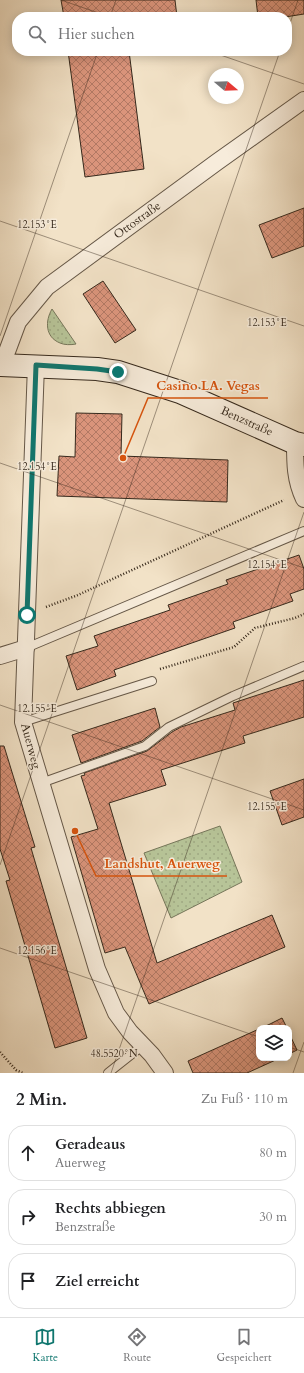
<!DOCTYPE html>
<html lang="de">
<meta charset="utf-8">
<style>
:root{--surface:#fff;--page:#f6f6f6;--text:#202124;--muted:#757577;--line:#e0e0e0;--accent:#0f766e}
body{margin:0;font-family:Cardo,serif;background:var(--page);color:var(--text)}
.controls{position:absolute;right:12px;bottom:12px;display:grid;overflow:hidden;border-radius:8px;box-shadow:0 2px 10px #0003}
.controls button{width:36px;height:36px;display:grid;place-items:center;padding:0;border:0;border-bottom:1px solid var(--line);background:var(--surface);color:var(--text);font:20px sans-serif}
.compass{position:absolute;left:208px;top:68px;width:36px;height:36px;border-radius:50%;background:var(--surface);box-shadow:0 2px 10px #0003;rotate:109deg}
.stop{position:absolute;width:12px;height:12px;margin:-9px;border:3px solid #0f766e;border-radius:50%;background:#fff}
.stop.end{background:#0f766e;border-color:#fff;box-shadow:0 1px 4px #0008}
.list{margin:0;padding:0;list-style:none}
h2{display:flex;justify-content:space-between;align-items:center;height:52px;margin:0;padding:0 16px;font-size:17px}
h2 small{font-size:13px;font-weight:400;color:var(--muted)}
.list li{display:grid;grid-template-columns:26px 1fr auto;gap:12px;align-items:center;box-sizing:border-box;height:56px;margin:0 8px 8px;padding:0 8px;border:1px solid var(--line);border-radius:16px}
.list b{display:block;font-size:15px;white-space:nowrap}
.list p{margin:0;font-size:13px;white-space:nowrap;color:var(--muted)}
.list em{font-size:13px;font-style:normal;color:var(--muted)}
.icon{flex:none;width:22px;height:22px;fill:none;stroke:currentColor;stroke-width:2;stroke-linecap:round;stroke-linejoin:round}
.map{position:relative;flex:none;width:304px;height:1073px;overflow:hidden}
.search{position:absolute;background:var(--surface);box-shadow:0 2px 10px #0003;left:12px;right:12px;top:12px;height:44px;display:flex;align-items:center;gap:10px;box-sizing:border-box;padding:0 14px;border-radius:16px;color:var(--muted);font-size:15px}
.sheet{height:244px;background:var(--surface)}
nav{display:flex;justify-content:space-around;align-items:center;box-sizing:border-box;height:56px;border-top:1px solid var(--line);background:var(--surface);font-size:11px;color:var(--muted)}
nav a{display:grid;justify-items:center;gap:2px}
nav .on{color:var(--accent)}
.map>svg:first-child{display:block}
.grass{fill:url(#grass-dots);stroke:#76765a}
.building{fill:url(#building-cross-hatch);stroke:#36291c}
.lines{fill:none;stroke-linecap:round;stroke-linejoin:round}
.lane-casing{stroke:#655747;stroke-width:10}
.street-casing{stroke:#655747;stroke-width:18}
.secondary-casing{stroke:#36291c;stroke-width:24}
.path{stroke:#36291c;stroke-width:2.5;stroke-dasharray:1 2;stroke-linecap:butt}
.lane{stroke:#f7ecdb;stroke-width:8}
.street{stroke:#f7ecdb;stroke-width:16}
.secondary{stroke:#f7ecdb;stroke-width:22}
.route{stroke:#0f766e;stroke-width:5}
.ticks{fill:none;stroke:#36291c;stroke-width:1;stroke-opacity:0.45}
.labels{text-anchor:middle;stroke-width:3;stroke-linejoin:round;paint-order:stroke}
.street-label{font-size:12px;fill:#36291c;stroke:#f7ecdb}
.ticks-label{font-size:10px;text-anchor:middle;fill:#36291c;stroke:#f7ecdb;stroke-width:3;stroke-linejoin:round;paint-order:stroke}
.leader{fill:none;stroke:#d6540e;stroke-width:1.5}
.callout-dot{fill:#d6540e;stroke:#f7ecdb;stroke-width:1.5}
.callout-label{font-size:13px;text-anchor:middle;font-weight:bold;fill:#d6540e;stroke:#f7ecdb;stroke-width:3;stroke-linejoin:round;paint-order:stroke}
</style>
<div class="map">
<svg width="304" height="1073" viewBox="0 0 304 1073">
<defs>
<pattern id="grass-dots" width="8" height="8" patternUnits="userSpaceOnUse"><rect width="8" height="8" fill="#b7c498"/><path d="M2 2h.1M6 6h.1" fill="none" stroke="#9ea882" stroke-width="1.8" stroke-linecap="round"/></pattern>
<pattern id="building-cross-hatch" width="8" height="8" patternUnits="userSpaceOnUse"><rect width="8" height="8" fill="#da947b"/><path d="M0 0l8 8M0 8l8-8" fill="none" stroke="#b27964"/></pattern>
</defs>
<rect width="100%" height="100%" fill="#f2e2c7"/>
<filter id="stains"><feTurbulence type="fractalNoise" baseFrequency=".005" numOctaves="4"/><feColorMatrix values="0 0 0 0 .2 0 0 0 0 .09 0 0 0 0 .02 0 0 0 .5 -.17"/></filter>
<radialGradient id="worn" r=".72"><stop offset=".6" stop-color="#630" stop-opacity="0"/><stop offset="1" stop-color="#630" stop-opacity=".3"/></radialGradient>
<g class="grass">
<path d="M52 309 76 344C71 345 64 345 60 343 45 337 45 321 52 309Z"/>
<polygon points="220,826 242,882 171,918 144,853"/>
</g>
<g class="building">
<polygon points="61,0 175,0 177,17 64,17"/>
<polygon points="256,0 304,0 304,14 285,17 258,17"/>
<polygon points="68,51 129,51 144,169 85,177"/>
<polygon points="304,208 304,246 272,258 259,225"/>
<polygon points="103,281 136,330 115,343 83,294"/>
<polygon points="76,413 122,414 121,456 228,460 227,502 57,496 59,456 75,457"/>
<polygon points="299,555 304,569 304,589 290,594 293,601 233,622 235,628 114,670 116,676 77,690 66,656 98,646 94,636 170,610 168,605 228,584 226,580"/>
<polygon points="304,680 304,717 243,736 245,743 161,770 166,785 109,803 157,963 272,915 285,947 149,1004 125,947 105,953 71,837 98,829 81,776 85,775 84,773 147,751 172,732 181,727 235,710 233,703"/>
<polygon points="155,708 160,727 142,741 81,763 72,735"/>
<polygon points="0,746 4,746 35,847 31,848 87,1038 55,1048 6,881 10,880 0,849"/>
<polygon points="304,779 304,817 282,825 270,791"/>
<polygon points="282,1018 287,1028 260,1028 268,1025"/>
<polygon points="259,1029 259,1058 280,1058 247,1073 193,1073 188,1061"/>
<polygon points="289,1033 297,1050 289,1054"/>
</g>
<g class="lines">
<g class="lane-casing">
<g id="lane">
<polyline points="26,648 304,531"/>
<polyline points="23,722 152,681"/>
<polyline points="41,783 145,746 169,727 233,696 304,666"/>
<polyline points="108,1073 142,1046"/>
</g>
</g>
<g class="street-casing">
<g id="street">
<polyline points="2,365 18,322 47,287 217,162 304,100"/>
<polyline points="36,365 23,722 97,969 116,1013 130,1032 152,1055 165,1073"/>
<path d="M295 443C295 463 295 480 304 499"/>
<polyline points="0,656 26,648"/>
</g>
</g>
<g class="secondary-casing">
<polyline id="secondary" points="0,365 97,369 118,372 180,392 295,443 304,445"/>
</g>
<g class="path">
<polyline points="46,607 78,595 284,500"/>
<polyline points="160,669 234,647 255,628 295,618 304,614"/>
<polyline points="0,1052 16,1070 23,1073"/>
</g>
<use href="#lane" class="lane"/>
<use href="#street" class="street"/>
<use href="#secondary" class="secondary"/>
</g>
<g class="lines">
<polyline class="route" points="27,615 36,365 97,369 118,372"/>
</g>
<path class="ticks" d="M61 0 110 17M110 17 116 0M287 32 298 0M209 51 304 84M0 221 304 326M0 336 98 51M0 463 304 568M0 705 304 810M0 865 280 51M0 948 259 1037M289 1047 304 1052M111 1073 304 512M293 1073 304 1042"/>
<g class="labels">
<g class="street-label">
<text transform="translate(137 220) rotate(-36)" y="4">Ottostraße</text>
<text transform="translate(247 421) rotate(24)" y="4">Benzstraße</text>
<text transform="translate(31 746) rotate(75)" y="4">Auerweg</text>
</g>
</g>
<g class="ticks-label">
<text x="37" y="228">12.153°E</text>
<text x="267" y="326">12.153°E</text>
<text x="37" y="470">12.154°E</text>
<text x="267" y="568">12.154°E</text>
<text x="37" y="712">12.155°E</text>
<text x="267" y="810">12.155°E</text>
<text x="37" y="954">12.156°E</text>
<text x="114" y="1057">48.5520°N</text>
</g>
<path class="leader" d="M123 458L148 398H268M75 831L96 876H227"/>
<g class="callout-dot">
<circle cx="123" cy="458" r="4"/>
<circle cx="75" cy="831" r="4"/>
</g>
<g class="callout-label">
<text x="208" y="390">Casino LA. Vegas</text>
<text x="162" y="868">Landshut, Auerweg</text>
</g>
<rect width="100%" height="100%" filter="url(#stains)"/>
<rect width="100%" height="100%" fill="url(#worn)"/>
</svg>
<div class="controls">
<button><svg class="icon" aria-label="layers" viewBox="0 0 24 24"><path d="M12 4l9 5-9 5-9-5zM3 14l9 5 9-5"/></svg></button>
</div>
<svg class="compass" viewBox="-18 -18 36 36"><path d="M0-13l5 13h-10z" fill="#e53935"/><path d="M0 13l5-13h-10z" fill="#757577"/></svg>
<div class="stop" style="left:27px;top:615px"></div>
<div class="stop end" style="left:118px;top:372px"></div>
<div class="search"><svg class="icon" aria-label="search" viewBox="0 0 24 24"><circle cx="10" cy="10" r="6"/><path d="M15 15l6 6"/></svg>Hier suchen</div>
</div>
<section class="sheet">
<h2>2 Min.<small>Zu Fuß · 110 m</small></h2>
<ul class="list">
<li><svg class="icon" aria-label="ahead" viewBox="0 0 24 24"><path d="M12 20V5M6 11l6-6 6 6"/></svg><div><b>Geradeaus</b><p>Auerweg</p></div><em>80 m</em></li>
<li><svg class="icon" aria-label="right" viewBox="0 0 24 24"><path d="M7 20v-9h11M14 6l5 5-5 5"/></svg><div><b>Rechts abbiegen</b><p>Benzstraße</p></div><em>30 m</em></li>
<li><svg class="icon" aria-label="arrive" viewBox="0 0 24 24"><path d="M6 21V4h12l-3 4 3 4H6"/></svg><div><b>Ziel erreicht</b></div></li>
</ul>
</section>
<nav>
<a class="on"><svg class="icon" aria-label="map" viewBox="0 0 24 24"><path d="M3 6l6-2 6 2 6-2v14l-6 2-6-2-6 2zM9 4v14M15 6v14"/></svg>Karte</a>
<a><svg class="icon" aria-label="directions" viewBox="0 0 24 24"><path d="M12 3l9 9-9 9-9-9zM9 14v-3h6M13 9l2 2-2 2"/></svg>Route</a>
<a><svg class="icon" aria-label="saved" viewBox="0 0 24 24"><path d="M7 4h10v16l-5-4-5 4z"/></svg>Gespeichert</a>
</nav>
